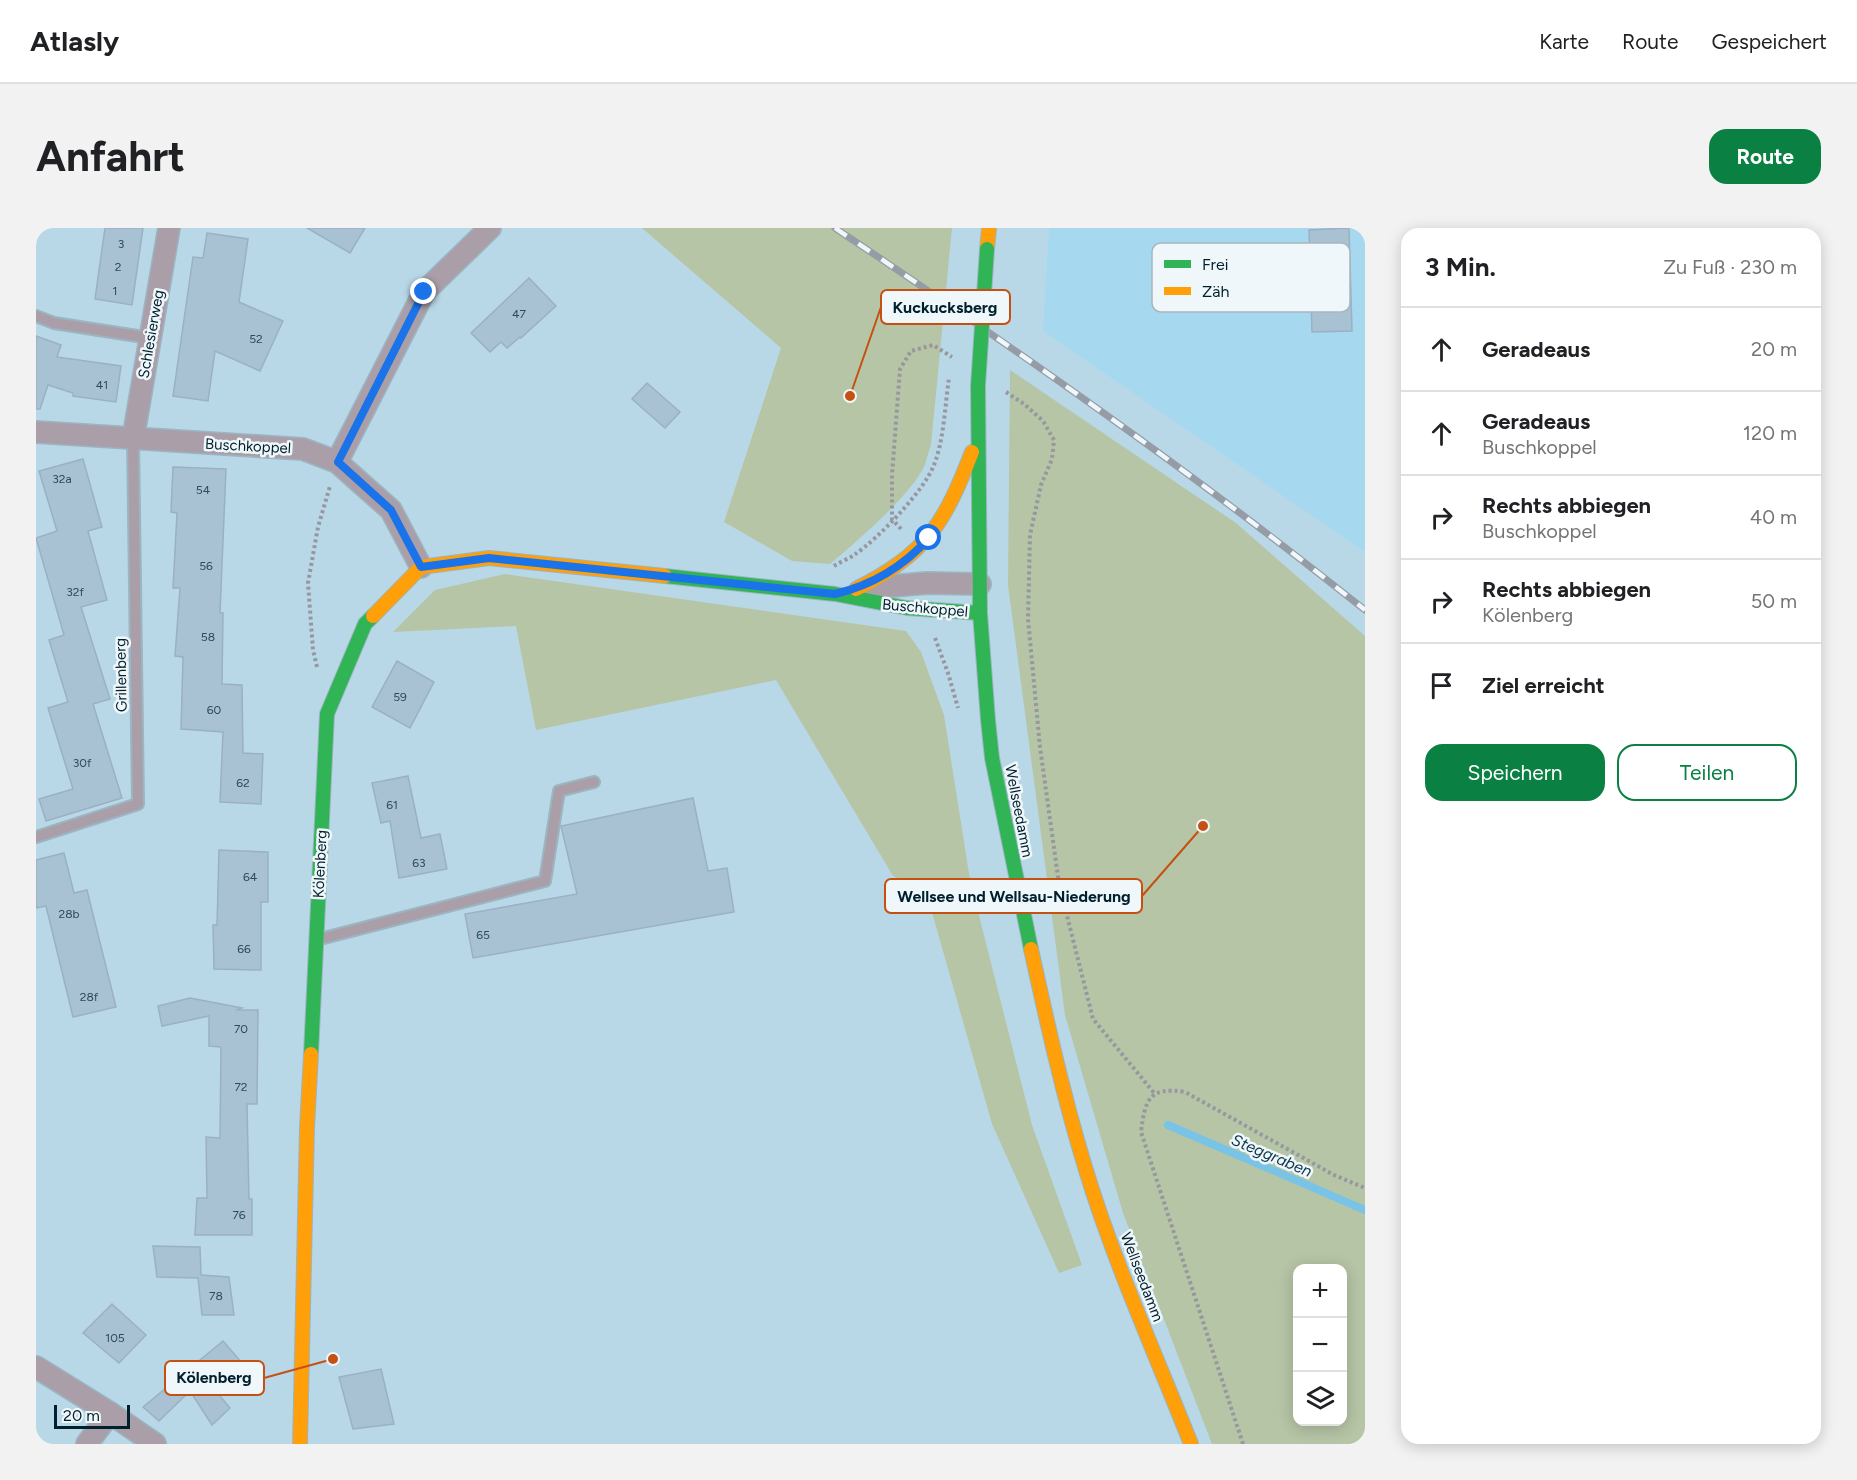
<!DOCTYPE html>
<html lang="de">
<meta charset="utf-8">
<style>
:root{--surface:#fff;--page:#f2f2f2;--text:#202124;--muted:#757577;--line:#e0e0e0;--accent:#0b8043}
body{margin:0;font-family:Figtree,sans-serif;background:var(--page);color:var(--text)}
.controls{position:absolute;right:18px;bottom:18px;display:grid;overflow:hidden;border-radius:12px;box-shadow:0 3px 15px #0003}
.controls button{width:54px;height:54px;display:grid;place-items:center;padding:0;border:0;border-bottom:2px solid var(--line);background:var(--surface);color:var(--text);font:30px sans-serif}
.scale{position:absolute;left:18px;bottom:15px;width:76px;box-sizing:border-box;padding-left:6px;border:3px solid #00202d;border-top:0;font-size:16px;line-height:21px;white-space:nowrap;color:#00202d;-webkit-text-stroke:4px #f0f7fb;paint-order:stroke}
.stop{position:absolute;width:18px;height:18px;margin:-14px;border:4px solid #1a73e8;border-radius:50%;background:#fff}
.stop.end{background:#1a73e8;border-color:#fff;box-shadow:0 2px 6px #0008}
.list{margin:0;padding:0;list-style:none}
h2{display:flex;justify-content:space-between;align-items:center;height:78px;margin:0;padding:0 24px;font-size:26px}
h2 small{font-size:20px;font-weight:400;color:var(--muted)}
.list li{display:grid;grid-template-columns:39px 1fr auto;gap:18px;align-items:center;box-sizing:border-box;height:84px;padding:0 24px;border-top:2px solid var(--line)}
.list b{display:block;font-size:22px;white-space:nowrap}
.list p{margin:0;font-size:20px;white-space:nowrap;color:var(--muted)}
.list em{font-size:20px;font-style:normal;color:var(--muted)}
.actions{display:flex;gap:12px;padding:18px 24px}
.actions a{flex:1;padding:14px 0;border:2px solid var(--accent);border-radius:18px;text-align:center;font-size:21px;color:var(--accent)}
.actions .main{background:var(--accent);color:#fff}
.icon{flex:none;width:33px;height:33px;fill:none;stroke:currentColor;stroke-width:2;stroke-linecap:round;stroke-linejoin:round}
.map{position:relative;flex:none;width:1329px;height:1216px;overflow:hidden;border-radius:18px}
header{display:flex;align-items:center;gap:36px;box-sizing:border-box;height:84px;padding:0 30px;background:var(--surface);border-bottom:2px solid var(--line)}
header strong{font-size:28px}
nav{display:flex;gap:33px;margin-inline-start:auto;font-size:21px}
.intro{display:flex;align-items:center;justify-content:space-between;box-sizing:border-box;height:144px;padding:0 36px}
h1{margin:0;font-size:42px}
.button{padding:15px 27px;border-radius:18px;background:var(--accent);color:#fff;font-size:21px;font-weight:700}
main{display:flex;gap:36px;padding:0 36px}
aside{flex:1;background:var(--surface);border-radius:18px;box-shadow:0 3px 15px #0003}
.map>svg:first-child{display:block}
.built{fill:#a6d8f0}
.green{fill:#b6c5a6;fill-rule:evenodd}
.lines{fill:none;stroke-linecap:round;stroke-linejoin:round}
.stream{stroke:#79c4e6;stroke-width:8}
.building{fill:#a8c1d3;stroke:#9ab1c1;stroke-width:1.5}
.lane-casing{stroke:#9bb5c2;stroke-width:14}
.street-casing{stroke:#9bb5c2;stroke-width:24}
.fast-casing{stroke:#9bb5c2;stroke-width:16}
.slow-casing{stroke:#9bb5c2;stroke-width:16}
.path{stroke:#9797a0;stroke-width:4;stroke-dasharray:3 3;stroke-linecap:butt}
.lane{stroke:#aa9fa9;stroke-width:10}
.street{stroke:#aa9fa9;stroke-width:21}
.fast{stroke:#30b455;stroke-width:14}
.slow{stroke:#ff9f0a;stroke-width:14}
.rail-casing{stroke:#969ca6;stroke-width:7}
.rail{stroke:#f0f7fb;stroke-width:4.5;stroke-dasharray:14;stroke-linecap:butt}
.fast-bridge-casing{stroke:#9bb5c2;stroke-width:16;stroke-linecap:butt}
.fast-bridge{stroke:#30b455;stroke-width:14}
.route{stroke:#1a73e8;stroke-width:8}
.labels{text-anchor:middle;stroke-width:5;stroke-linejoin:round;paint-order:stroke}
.number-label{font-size:12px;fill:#2c4a58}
.street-label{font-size:15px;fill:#00202d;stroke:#f0f7fb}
.water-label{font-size:16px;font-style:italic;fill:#0b3748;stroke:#f0f7fb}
.key{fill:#f0f7fb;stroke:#a8b6bd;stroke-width:1.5}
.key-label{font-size:16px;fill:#00202d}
.leader{fill:none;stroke:#c55011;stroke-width:2}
.callout-dot{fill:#c55011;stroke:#f0f7fb;stroke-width:2}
.callout{fill:#f0f7fb;stroke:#c55011;stroke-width:2}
.callout-label{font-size:16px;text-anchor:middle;font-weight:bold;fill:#00202d}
</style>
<header>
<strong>Atlasly</strong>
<nav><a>Karte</a><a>Route</a><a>Gespeichert</a></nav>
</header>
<div class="intro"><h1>Anfahrt</h1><a class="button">Route</a></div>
<main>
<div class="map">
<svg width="1329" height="1216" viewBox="0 0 1329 1216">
<rect width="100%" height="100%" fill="#b9d8e7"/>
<polygon class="built" points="1013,0 1329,0 1329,324 1007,103"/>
<g class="green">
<path d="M606 0H916L895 217C892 224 891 232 888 239 873 269 820 314 794 336L756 333 688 294 745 120Z"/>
<path d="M974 142 1200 295 1329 408V1216H1176L1087 985 1029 787 972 357ZM1262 1040H1306V1194H1262Z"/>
<polygon points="469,346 870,403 885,424 908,487 934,652 996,897 1046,1037 1023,1045 956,896 890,663 857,648 740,452 500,502 480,398 357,404 399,362"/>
</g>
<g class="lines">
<polyline class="stream" points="1132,897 1329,982"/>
</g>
<g class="building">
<polygon points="69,0 107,0 96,77 59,71"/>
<polygon points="271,0 329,0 314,25"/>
<polygon points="1313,0 1316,103 1276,104 1273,2"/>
<polygon points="171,5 212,11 203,74 247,93 224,143 179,123 172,173 137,168 157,29 167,30"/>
<polygon points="493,50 520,78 485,110 484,109 471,120 465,114 454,124 435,105"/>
<polygon points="0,108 25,117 21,129 85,138 80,174 37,168 37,165 12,157 4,181 0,181"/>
<polygon points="611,155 644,184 629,200 596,171"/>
<polygon points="47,231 66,299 52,303 71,372 45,379 74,471 57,476 86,570 10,593 3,571 37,561 12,480 32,474 13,412 28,407 0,310 21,303 3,243"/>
<polygon points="137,239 190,241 184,385 187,385 186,456 206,457 207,525 227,526 225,576 184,574 187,504 145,501 147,429 139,428 144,360 137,360 141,285 135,284"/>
<polygon points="361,433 398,454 374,500 336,479"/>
<polygon points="372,548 385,610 404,606 411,641 363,650 354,593 345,595 336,555"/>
<polygon points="657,570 672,643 691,640 698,684 437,730 429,686 541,666 525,598"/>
<polygon points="183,622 232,624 232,674 225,674 225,742 178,741 177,697 181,697"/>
<polygon points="28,625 38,665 51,662 80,779 37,789 10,678 0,680 0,632"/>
<polygon points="154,770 206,780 200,782 222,782 221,876 211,876 213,971 216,971 216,1007 159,1007 161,970 171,970 170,909 184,910 185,819 173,818 173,788 126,798 122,778"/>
<polygon points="117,1018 164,1019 165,1047 193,1049 198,1087 166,1087 162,1050 121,1049"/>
<polygon points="76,1076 110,1107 83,1135 47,1105"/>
<polygon points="187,1113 206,1135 179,1162 194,1180 176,1197 154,1163 123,1193 107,1179"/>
<polygon points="345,1141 358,1196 317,1201 303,1149"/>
</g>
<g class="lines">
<g class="lane-casing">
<g id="lane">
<polyline points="0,88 18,95 114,110"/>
<polyline points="0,609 102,576 97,211"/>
<polyline points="284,711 509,653 523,563 558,554"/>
</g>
</g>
<g class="street-casing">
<g id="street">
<polyline points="0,204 267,221 301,234 355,282 385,339"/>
<polyline points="97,211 133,0"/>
<polyline points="301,234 388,64 454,0"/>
<polyline points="832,360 891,355 944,356"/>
<polyline points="0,1139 74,1185 119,1216"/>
<polyline points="51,1216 74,1185"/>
</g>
</g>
<g class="fast-casing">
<g id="fast">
<polyline points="942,158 944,385 952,492 956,530 995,721"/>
<polyline points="629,348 799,366 871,380 944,385"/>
<polyline points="275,826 291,486 329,396 337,388"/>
</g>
</g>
<g class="slow-casing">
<g id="slow">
<polyline points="951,21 953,0"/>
<path d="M820 361C891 325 908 296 936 224"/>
<polyline points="337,388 385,339 453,330 629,348"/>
<path d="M995 721C1011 794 1027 867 1049 939 1077 1032 1119 1125 1155 1216"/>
<polyline points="264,1216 271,899 275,826"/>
</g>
</g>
<g class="path">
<polyline points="970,164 988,176 1007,193 1018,212 1016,231 1005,257 994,307 992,391 1004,519 1023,656 1057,791 1119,866"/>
<polyline points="865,301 856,291 856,247 864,141 875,123 897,117 916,129"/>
<path d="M798 338C804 334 812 331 818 327 842 311 888 263 898 237 908 212 909 177 913 150"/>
<polyline points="899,410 912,445 922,480"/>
<polyline points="281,439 277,422 272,355 282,299 294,258"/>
<path d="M1207 1216 1105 904C1109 872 1113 858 1149 864L1298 947 1329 960"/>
</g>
<use href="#lane" class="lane"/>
<use href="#street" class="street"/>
<use href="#fast" class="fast"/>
<use href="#slow" class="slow"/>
<g class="rail-casing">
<path id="rail" d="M799 0C980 121 1159 246 1329 382"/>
</g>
<use href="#rail" class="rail"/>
<g class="fast-bridge-casing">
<polyline id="fast-bridge" points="942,158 951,21"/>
</g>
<use href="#fast-bridge" class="fast-bridge"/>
</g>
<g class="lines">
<path class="route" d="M388 64 302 234 355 282 385 339 453 330 799 366C837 357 867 339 893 310"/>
</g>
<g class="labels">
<g class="number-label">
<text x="85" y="20">3</text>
<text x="82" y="43">2</text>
<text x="79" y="67">1</text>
<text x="483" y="90">47</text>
<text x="220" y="115">52</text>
<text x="66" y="161">41</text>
<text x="26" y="255">32a</text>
<text x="167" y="266">54</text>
<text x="170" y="342">56</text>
<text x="39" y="368">32f</text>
<text x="172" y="413">58</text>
<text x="364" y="473">59</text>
<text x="178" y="486">60</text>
<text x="46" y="539">30f</text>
<text x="207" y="559">62</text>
<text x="356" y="581">61</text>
<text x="383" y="639">63</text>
<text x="214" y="653">64</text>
<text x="33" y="690">28b</text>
<text x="447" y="711">65</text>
<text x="208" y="725">66</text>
<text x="53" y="773">28f</text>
<text x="205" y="805">70</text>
<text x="205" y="863">72</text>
<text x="203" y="991">76</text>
<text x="180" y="1072">78</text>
<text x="79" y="1114">105</text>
</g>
<g class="street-label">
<text transform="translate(115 106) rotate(-80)" y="5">Schlesierweg</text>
<text transform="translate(212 218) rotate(3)" y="5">Buschkoppel</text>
<text transform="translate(889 380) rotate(5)" y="5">Buschkoppel</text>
<text transform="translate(85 447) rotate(-91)" y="5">Grillenberg</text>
<text transform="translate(983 583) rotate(79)" y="5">Wellseedamm</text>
<text transform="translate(284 636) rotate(-87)" y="5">Kölenberg</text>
<text transform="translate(1106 1049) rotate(69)" y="5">Wellseedamm</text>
</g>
<g class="water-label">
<text transform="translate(1236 927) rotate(23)" y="6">Steggraben</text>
</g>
</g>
<rect x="1116" y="15" width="198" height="69" rx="9" class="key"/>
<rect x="1128" y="32" width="27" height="8" fill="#30b455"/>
<rect x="1128" y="59" width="27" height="8" fill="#ff9f0a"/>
<g class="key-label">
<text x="1166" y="42">Frei</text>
<text x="1166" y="69">Zäh</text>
</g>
<path class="leader" d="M814 168L845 79M1167 598L1106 668M297 1131L228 1150"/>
<g class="callout-dot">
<circle cx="814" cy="168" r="6"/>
<circle cx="1167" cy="598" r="6"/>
<circle cx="297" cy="1131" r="6"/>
</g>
<g class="callout">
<rect x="845" y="62" width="129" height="34" rx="6"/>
<rect x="849" y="651" width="257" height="34" rx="6"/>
<rect x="129" y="1133" width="99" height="34" rx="6"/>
</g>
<g class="callout-label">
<text x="909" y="85">Kuckucksberg</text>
<text x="978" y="674">Wellsee und Wellsau-Niederung</text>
<text x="178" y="1155">Kölenberg</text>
</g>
</svg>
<div class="controls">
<button>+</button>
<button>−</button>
<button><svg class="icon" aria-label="layers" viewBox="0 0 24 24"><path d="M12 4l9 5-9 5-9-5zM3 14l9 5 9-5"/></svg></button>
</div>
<div class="scale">20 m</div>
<div class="stop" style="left:893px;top:310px"></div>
<div class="stop end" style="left:388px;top:64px"></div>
</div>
<aside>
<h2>3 Min.<small>Zu Fuß · 230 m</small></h2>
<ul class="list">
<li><svg class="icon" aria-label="ahead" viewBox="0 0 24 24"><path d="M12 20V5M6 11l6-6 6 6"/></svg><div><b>Geradeaus</b></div><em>20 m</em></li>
<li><svg class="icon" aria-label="ahead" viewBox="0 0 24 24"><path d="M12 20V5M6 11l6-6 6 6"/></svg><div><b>Geradeaus</b><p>Buschkoppel</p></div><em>120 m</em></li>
<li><svg class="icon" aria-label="right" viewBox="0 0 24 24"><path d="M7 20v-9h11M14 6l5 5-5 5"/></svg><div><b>Rechts abbiegen</b><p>Buschkoppel</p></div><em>40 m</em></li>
<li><svg class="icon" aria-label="right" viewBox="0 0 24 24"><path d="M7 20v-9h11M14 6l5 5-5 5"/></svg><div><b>Rechts abbiegen</b><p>Kölenberg</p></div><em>50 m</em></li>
<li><svg class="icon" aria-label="arrive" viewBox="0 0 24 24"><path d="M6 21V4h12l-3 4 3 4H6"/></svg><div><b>Ziel erreicht</b></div></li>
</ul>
<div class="actions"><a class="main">Speichern</a><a>Teilen</a></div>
</aside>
</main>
